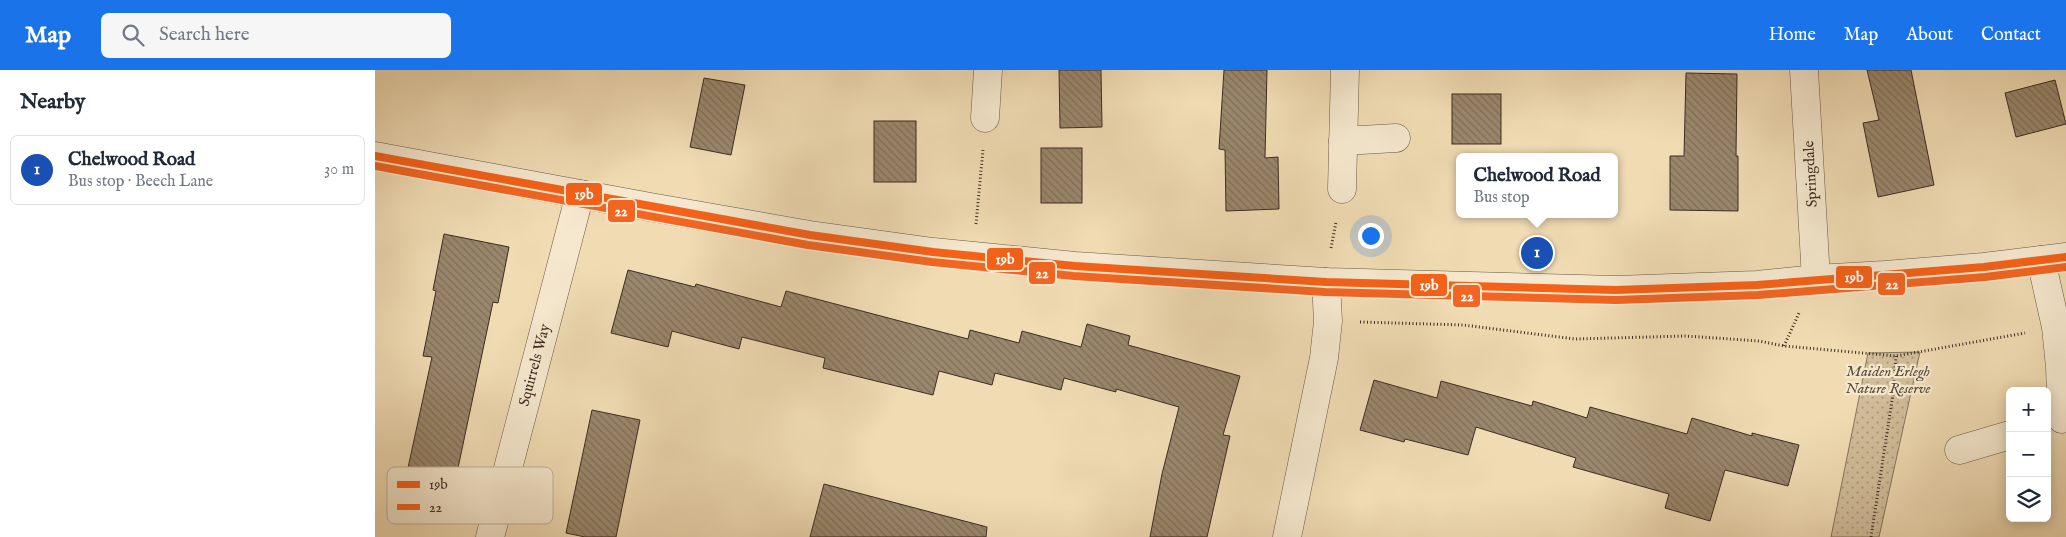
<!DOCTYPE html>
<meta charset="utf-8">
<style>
:root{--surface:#fff;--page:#f6f6f7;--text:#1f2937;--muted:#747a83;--line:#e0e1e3;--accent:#1a73e8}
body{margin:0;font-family:"IM FELL English",serif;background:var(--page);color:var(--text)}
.controls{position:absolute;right:15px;bottom:15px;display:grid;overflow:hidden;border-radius:8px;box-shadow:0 2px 12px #0003}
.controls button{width:45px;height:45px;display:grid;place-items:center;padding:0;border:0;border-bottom:1px solid var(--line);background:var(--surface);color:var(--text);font:25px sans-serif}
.you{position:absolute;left:995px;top:165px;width:18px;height:18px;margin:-12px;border:4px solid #fff;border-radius:50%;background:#1a73e8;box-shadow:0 0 0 8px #1a73e833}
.badge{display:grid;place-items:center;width:32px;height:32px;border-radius:50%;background:var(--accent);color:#fff;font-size:16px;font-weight:700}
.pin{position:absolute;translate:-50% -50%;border:2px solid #fff;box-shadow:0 1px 5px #0006}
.popup{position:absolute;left:1081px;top:83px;width:162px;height:65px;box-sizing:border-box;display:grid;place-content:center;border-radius:8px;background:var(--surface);filter:drop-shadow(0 1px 4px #0005);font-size:16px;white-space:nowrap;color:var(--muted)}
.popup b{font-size:19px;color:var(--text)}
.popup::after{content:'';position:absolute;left:50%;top:100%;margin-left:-10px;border:10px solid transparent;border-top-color:var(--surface)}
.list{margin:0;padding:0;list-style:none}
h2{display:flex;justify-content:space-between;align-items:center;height:65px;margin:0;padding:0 20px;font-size:21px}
h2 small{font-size:16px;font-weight:400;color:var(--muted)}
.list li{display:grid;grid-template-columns:32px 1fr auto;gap:15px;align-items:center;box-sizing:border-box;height:70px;margin:0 10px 10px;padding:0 10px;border:1px solid var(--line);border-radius:8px}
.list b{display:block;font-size:19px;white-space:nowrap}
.list p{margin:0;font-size:16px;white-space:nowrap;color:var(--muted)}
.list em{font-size:16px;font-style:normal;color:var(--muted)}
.icon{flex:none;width:28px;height:28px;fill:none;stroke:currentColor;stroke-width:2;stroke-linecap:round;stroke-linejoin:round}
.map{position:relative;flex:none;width:1691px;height:467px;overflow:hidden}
header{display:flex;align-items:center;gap:30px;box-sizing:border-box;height:70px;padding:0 25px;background:var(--accent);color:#fff}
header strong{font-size:24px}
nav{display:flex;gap:28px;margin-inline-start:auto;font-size:18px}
.search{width:350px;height:45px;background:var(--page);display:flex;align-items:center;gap:12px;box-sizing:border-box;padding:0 18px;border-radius:8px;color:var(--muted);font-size:19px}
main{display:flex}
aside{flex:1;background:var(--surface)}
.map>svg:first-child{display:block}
.park{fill:url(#park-dots);stroke:#86755e}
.building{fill:url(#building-back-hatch);stroke:#3c2d22}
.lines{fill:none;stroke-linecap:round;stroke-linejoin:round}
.minor-casing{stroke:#695846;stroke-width:29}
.tertiary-casing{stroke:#695846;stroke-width:29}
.path{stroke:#3c2d22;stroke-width:3;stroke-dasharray:1 2.5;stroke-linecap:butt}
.minor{stroke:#f5e8ce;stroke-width:28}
.tertiary{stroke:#f5e8ce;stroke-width:28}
.bus-1-casing{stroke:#f5e8ce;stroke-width:11}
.bus-2-casing{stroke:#f5e8ce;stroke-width:11}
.bus-1{stroke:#f56118;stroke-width:8}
.bus-2{stroke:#f26522;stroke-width:8}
.labels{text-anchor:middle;stroke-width:4.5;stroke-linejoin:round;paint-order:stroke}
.street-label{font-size:15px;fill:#3c2d22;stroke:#f5e8ce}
.park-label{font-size:15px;font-style:italic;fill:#5a4a3a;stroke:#f5e8ce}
.key{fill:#f5e8ce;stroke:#beb09a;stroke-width:1}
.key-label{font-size:14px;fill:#3c2d22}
.line-badge{stroke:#f5e8ce;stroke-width:2}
.badge-label{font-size:14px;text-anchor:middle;font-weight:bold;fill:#fff}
</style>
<header>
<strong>Map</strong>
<div class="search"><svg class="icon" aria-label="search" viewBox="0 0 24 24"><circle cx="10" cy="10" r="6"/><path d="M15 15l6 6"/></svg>Search here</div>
<nav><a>Home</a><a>Map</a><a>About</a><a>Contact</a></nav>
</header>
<main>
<aside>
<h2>Nearby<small></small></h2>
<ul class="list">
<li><span class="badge" style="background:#1a4fb4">1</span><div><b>Chelwood Road</b><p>Bus stop · Beech Lane</p></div><em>30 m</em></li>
</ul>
</aside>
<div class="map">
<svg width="1691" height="467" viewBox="0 0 1691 467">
<defs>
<pattern id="park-dots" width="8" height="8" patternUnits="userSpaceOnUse" patternTransform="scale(1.25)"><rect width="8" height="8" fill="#d1bd9a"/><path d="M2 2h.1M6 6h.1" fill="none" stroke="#ab9a7d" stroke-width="1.8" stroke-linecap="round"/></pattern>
<pattern id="building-back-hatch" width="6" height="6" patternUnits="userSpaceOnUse" patternTransform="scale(1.25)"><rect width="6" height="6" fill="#9a876d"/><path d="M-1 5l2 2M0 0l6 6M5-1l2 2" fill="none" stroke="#7f6f59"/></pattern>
</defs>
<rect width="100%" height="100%" fill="#f0dbb3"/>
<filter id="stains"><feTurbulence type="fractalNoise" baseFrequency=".004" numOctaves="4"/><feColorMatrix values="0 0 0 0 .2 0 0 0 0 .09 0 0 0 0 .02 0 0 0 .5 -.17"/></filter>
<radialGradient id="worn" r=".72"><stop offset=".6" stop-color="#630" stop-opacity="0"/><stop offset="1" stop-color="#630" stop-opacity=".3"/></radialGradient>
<polygon class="park" points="1545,282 1504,467 1456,467 1493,283"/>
<g class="building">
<polygon points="684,0 726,0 727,57 685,58"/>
<polygon points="849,0 892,0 890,88 903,87 904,139 851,141 850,80 844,79"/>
<polygon points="1492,0 1536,0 1559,115 1503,127 1488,53 1504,50"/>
<polygon points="1311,3 1362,4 1361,86 1363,86 1363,141 1295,140 1295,86 1309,86"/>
<polygon points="329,8 370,15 356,85 315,77"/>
<polygon points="1680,10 1691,54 1641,67 1630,23"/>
<rect x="1077" y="24" width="49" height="50"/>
<rect x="499" y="51" width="42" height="61"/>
<rect x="666" y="78" width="41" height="55"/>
<polygon points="69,164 134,177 123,233 118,232 79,417 31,407 57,287 48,286 61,221 58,220"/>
<polygon points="253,200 320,217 321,214 406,237 411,221 593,269 595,260 644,273 647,261 706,277 712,254 755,266 753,275 865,306 848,365 855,366 832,467 775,467 787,404 804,337 741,319 741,322 689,308 686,320 620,303 617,315 564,301 558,325 448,298 450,288 367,267 364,279 297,261 293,277 236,263"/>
<polygon points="999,310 1062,328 1066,311 1157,336 1158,331 1212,348 1215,337 1312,364 1317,348 1377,366 1377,363 1424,375 1413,416 1350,400 1335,451 1290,438 1294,424 1198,397 1201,388 1101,357 1093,385 1030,369 1029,372 985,360"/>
<polygon points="217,340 265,350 241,467 210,467 191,463"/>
<polygon points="449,414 612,457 611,467 435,467"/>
</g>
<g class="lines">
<g class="minor-casing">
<g id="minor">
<polyline points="1429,0 1441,209"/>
<polyline points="610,48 613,0"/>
<polyline points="968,71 1021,68"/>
<polyline points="967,119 970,0"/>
<polyline points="1666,190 1681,257 1685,297 1687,349 1691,348"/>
<polyline points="1584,380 1635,365"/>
<polyline points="115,467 205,124"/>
<polyline points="912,467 949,288 953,251 951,212"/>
</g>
</g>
<g class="tertiary-casing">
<polyline id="tertiary" points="0,86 275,137 435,165 558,182 700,196 951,212 1241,220 1382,215 1441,209 1510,205 1609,197 1691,187"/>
</g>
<g class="path">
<polyline points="601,154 608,80"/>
<polyline points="956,178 961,152"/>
<polyline points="985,252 1088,255 1200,269 1311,266 1384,271 1409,276 1521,286 1650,263"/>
<polyline points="1409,276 1424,243"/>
<polyline points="1496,467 1518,324 1521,286"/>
</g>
<use href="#minor" class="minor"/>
<use href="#tertiary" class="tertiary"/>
<g class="bus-1-casing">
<polyline id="bus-1" points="0,86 435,165 558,182 700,196 951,212 1241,220 1382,215 1609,197 1691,187"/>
</g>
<g class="bus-2-casing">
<polyline id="bus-2" points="0,96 433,175 557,192 699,206 950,222 1241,230 1383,225 1610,207 1691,197"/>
</g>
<use href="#bus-1" class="bus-1"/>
<use href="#bus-2" class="bus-2"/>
</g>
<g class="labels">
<g class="street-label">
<text transform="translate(1435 104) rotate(-93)" y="5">Springdale</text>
<text transform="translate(159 295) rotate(-75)" y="5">Squirrels Way</text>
</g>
<g class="park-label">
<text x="1513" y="306">Maiden Erlegh<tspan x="1513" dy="17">Nature Reserve</tspan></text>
</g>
</g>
<rect x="12" y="397" width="166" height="57" rx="8" class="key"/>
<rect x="22" y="411" width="23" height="7" fill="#f56118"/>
<rect x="22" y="434" width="23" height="6" fill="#f26522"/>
<g class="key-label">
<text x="54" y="419">19b</text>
<text x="54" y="442">22</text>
</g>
<g class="line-badge">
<rect x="190" y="112" width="38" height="24" rx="5" fill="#f56118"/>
<rect x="232" y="129" width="29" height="24" rx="5" fill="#f26522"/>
<rect x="611" y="177" width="38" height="24" rx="5" fill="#f56118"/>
<rect x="653" y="191" width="28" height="24" rx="5" fill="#f26522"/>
<rect x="1460" y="195" width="38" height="24" rx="5" fill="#f56118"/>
<rect x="1502" y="202" width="29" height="24" rx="5" fill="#f26522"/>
<rect x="1035" y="203" width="38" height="24" rx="5" fill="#f56118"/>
<rect x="1077" y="214" width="29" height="24" rx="5" fill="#f26522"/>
</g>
<g class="badge-label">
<text x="209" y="129">19b</text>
<text x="246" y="146">22</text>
<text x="630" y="194">19b</text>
<text x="667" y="208">22</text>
<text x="1479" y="212">19b</text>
<text x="1517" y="219">22</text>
<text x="1054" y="220">19b</text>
<text x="1092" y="231">22</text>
</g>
<rect width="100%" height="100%" filter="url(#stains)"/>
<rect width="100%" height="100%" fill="url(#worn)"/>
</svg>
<div class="controls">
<button>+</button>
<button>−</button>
<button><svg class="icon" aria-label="layers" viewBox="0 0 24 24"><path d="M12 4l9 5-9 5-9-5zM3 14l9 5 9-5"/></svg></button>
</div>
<div class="you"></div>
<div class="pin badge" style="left:1162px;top:183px;background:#1a4fb4">1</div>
<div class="popup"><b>Chelwood Road</b>Bus stop</div>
</div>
</main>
